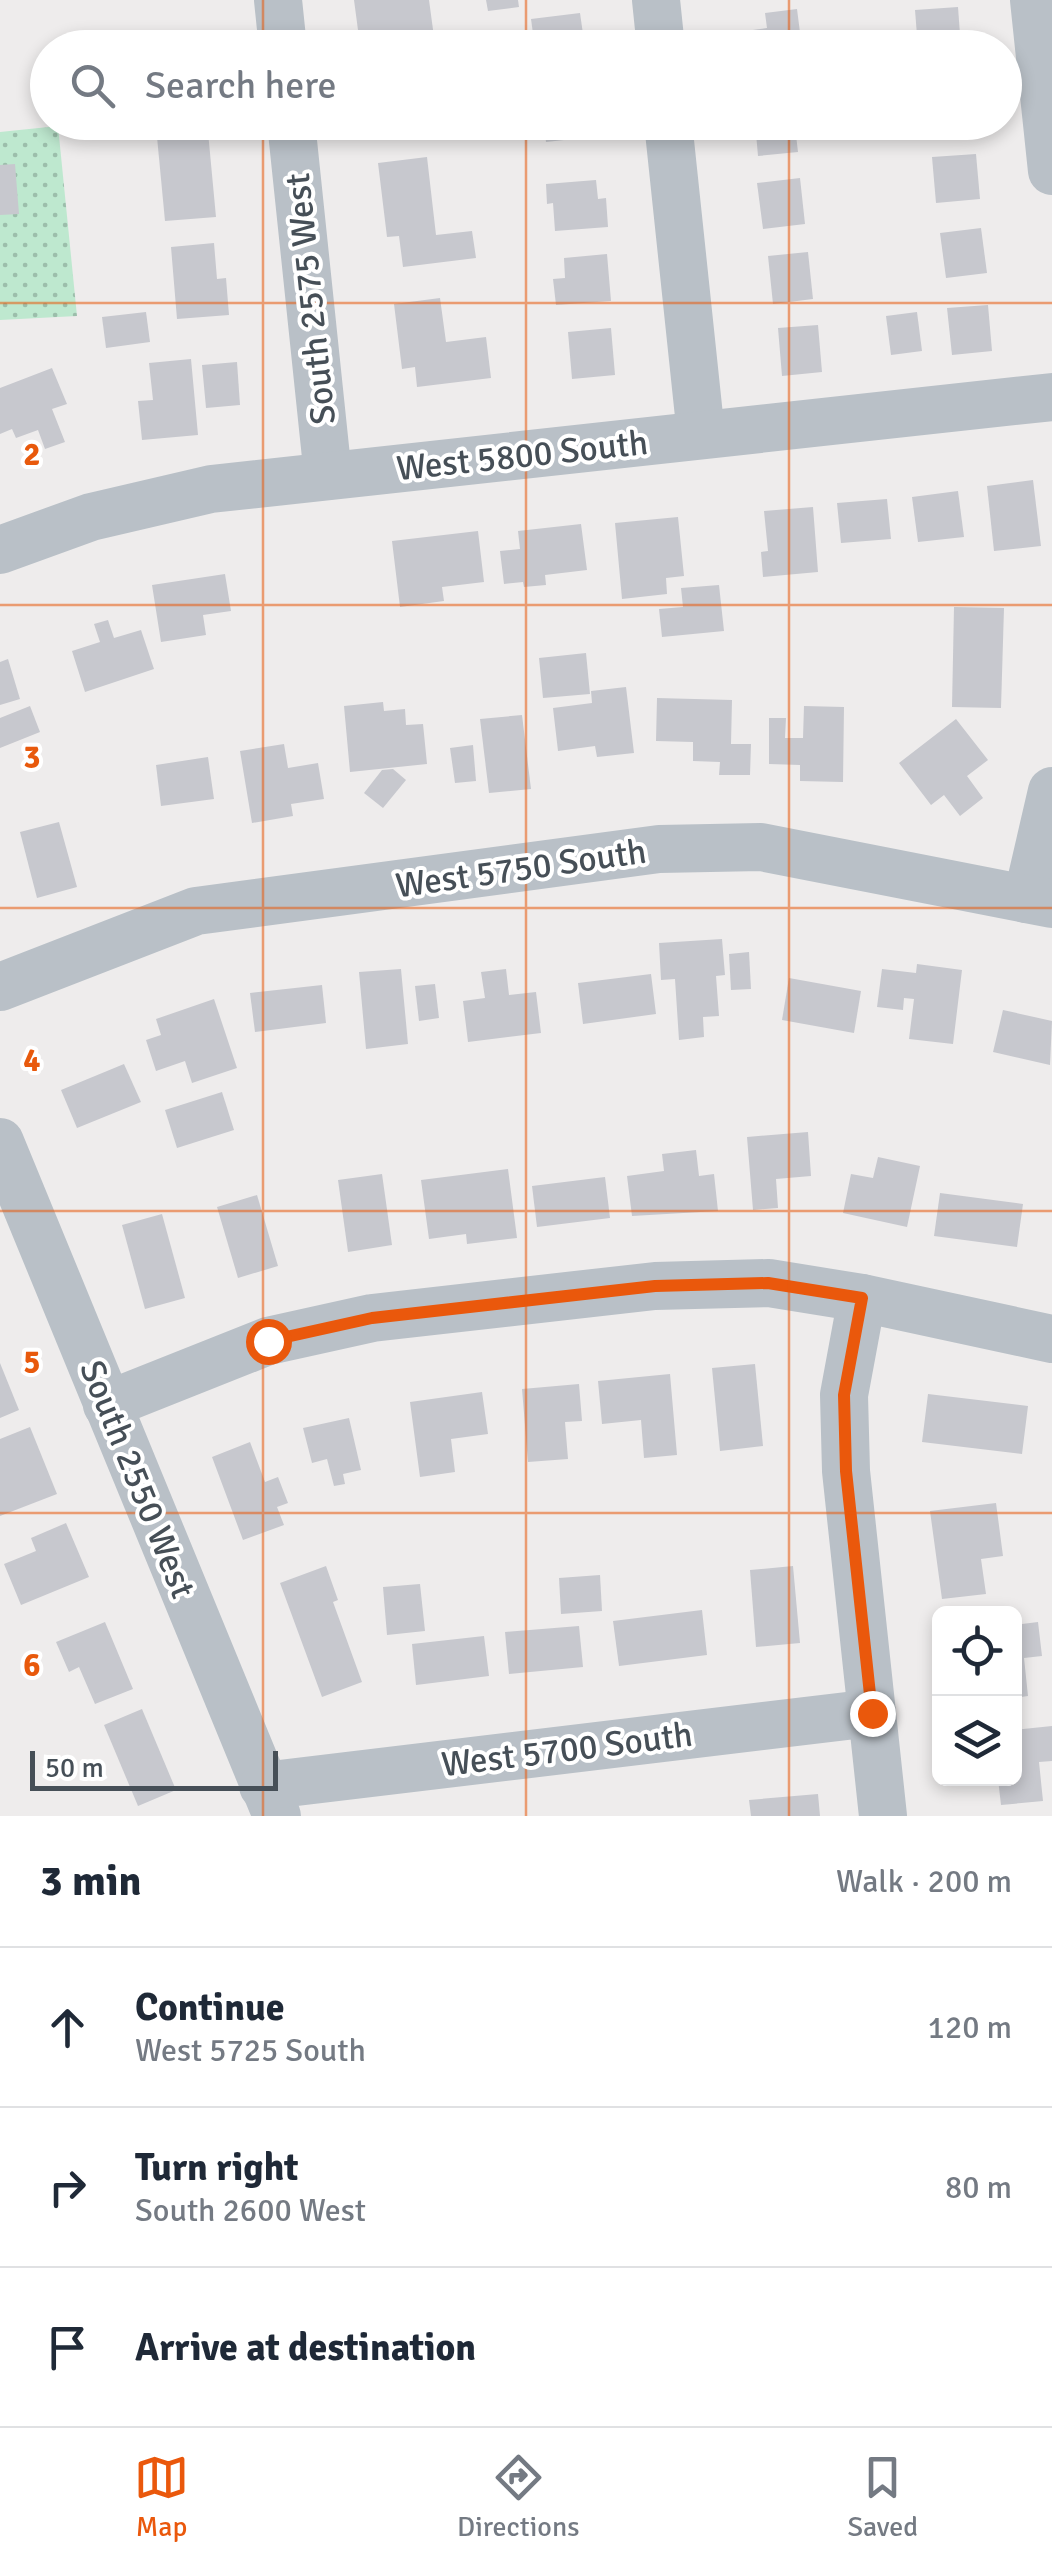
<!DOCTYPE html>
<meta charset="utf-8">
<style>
:root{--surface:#fff;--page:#f2f2f3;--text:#1f2937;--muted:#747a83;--line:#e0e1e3;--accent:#ea580c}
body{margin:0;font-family:Signika,sans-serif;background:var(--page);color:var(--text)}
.controls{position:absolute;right:30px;bottom:30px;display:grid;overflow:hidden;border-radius:15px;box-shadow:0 5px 15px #0003}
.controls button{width:90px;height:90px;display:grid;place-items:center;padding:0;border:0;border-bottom:2px solid var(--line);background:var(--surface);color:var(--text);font:50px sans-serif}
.scale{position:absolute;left:30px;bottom:25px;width:248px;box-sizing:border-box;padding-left:10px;border:5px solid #464f57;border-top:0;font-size:28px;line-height:35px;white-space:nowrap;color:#464f57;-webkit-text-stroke:8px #fff;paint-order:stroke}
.stop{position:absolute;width:30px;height:30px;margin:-22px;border:8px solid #ea580c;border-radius:50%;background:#fff}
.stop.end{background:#ea580c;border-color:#fff;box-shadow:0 2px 10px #0008}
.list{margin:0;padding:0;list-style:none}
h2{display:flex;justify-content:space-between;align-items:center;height:130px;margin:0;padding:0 40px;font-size:42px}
h2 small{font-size:32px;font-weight:400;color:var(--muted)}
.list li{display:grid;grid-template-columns:65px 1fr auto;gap:30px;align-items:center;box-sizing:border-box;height:160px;padding:0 40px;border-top:2px solid var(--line)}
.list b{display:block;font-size:38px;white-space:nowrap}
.list p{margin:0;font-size:32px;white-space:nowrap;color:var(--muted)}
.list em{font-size:32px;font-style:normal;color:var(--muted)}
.icon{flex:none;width:55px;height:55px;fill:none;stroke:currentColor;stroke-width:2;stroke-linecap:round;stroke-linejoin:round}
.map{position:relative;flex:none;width:1052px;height:1816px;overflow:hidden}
.search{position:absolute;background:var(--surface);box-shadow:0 5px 15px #0003;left:30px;right:30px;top:30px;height:110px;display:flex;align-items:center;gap:25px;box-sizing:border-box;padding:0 35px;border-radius:55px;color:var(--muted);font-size:38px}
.sheet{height:610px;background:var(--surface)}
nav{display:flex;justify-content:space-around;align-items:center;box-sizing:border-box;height:140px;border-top:2px solid var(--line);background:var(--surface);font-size:28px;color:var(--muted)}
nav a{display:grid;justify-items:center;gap:5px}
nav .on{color:var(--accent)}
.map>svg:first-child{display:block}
.park{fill:url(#park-dots)}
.building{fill:#c7c8ce}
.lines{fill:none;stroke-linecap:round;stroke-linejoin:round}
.minor{stroke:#b9c0c7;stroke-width:48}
.route{stroke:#ea580c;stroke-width:12}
.grid{fill:none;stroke:#e8590c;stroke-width:2.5;stroke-opacity:0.55}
.labels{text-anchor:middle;stroke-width:8;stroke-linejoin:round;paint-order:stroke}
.street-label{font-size:35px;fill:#464f57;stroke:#fff}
.grid-label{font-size:32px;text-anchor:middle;font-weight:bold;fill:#e8590c;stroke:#fff;stroke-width:8;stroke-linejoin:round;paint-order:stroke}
</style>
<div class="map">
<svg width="1052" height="1816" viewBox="0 0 1052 1816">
<defs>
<pattern id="park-dots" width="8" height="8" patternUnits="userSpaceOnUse" patternTransform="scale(2.5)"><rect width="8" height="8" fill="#bee8cf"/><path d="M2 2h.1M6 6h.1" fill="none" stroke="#9cbeab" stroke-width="1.8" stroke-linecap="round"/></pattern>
</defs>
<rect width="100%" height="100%" fill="#eeecec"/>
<polygon class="park" points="58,126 77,316 0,320 0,132"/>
<g class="building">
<polygon points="354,0 429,0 434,37 408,41 408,48 376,48 376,42 360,45"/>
<polygon points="486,0 518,0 519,7 488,11"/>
<polygon points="958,7 961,48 918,48 915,10"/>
<polygon points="797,9 802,48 747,48 745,31 767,28 765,13"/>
<polygon points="580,13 585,48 535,48 531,19"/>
<polygon points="369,122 430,122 432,133 371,139"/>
<polygon points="544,122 589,122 591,137 546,142"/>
<polygon points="755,122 809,122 810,134 796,135 798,152 758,156"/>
<polygon points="927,122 969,122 970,126 929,132"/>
<polygon points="208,132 216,217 165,221 157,137"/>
<polygon points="976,154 980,199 936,203 932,157"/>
<polygon points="427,157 436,235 472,231 476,258 403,267 399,236 387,237 378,163"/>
<polygon points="15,164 19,214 0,215 0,165"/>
<polygon points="800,178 805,224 763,229 757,183"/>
<polygon points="596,180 598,199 606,198 608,227 555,231 553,203 547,204 546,184"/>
<polygon points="981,228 987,273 946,278 940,233"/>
<polygon points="214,243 217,279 226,278 229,315 177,319 171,247"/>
<polygon points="808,252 813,299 773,304 768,256"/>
<polygon points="607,254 611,301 556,305 553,279 565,278 564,258"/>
<polygon points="440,298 446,342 486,337 491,378 417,387 415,367 402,369 394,304"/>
<polygon points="988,305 992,351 952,355 947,308"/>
<polygon points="146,312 150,342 106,348 102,317"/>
<polygon points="917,312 922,351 891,355 886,316"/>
<polygon points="818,325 822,372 782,376 778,328"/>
<polygon points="611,328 615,375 572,379 568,332"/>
<polygon points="191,359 198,435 142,440 138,401 153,400 149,363"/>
<polygon points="237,362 240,405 206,408 202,365"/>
<polygon points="52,368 67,404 52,409 65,442 45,449 38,430 16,438 12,429 0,434 0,388"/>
<polygon points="1033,480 1041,546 994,551 987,486"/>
<polygon points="958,491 964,537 918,542 912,497"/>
<polygon points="887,499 891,539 841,543 837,503"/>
<polygon points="813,507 818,572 763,577 761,552 768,551 764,511"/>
<polygon points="678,517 684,576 666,578 667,594 622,599 615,523"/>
<polygon points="581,524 587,570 545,575 546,585 524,587 523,582 504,584 500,551 520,549 518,531"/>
<polygon points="478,531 484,582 442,587 444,601 400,607 392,541"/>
<polygon points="225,574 231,611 203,615 206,635 161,642 152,585"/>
<polygon points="719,585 724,631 662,637 659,609 683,607 681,588"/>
<polygon points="954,607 1004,608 1001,708 952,707"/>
<polygon points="108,620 114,638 141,630 154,669 85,692 72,651 100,642 94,624"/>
<polygon points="586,653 590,694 543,698 539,658"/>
<polygon points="8,659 20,699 0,705 0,662"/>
<polygon points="626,687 634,753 597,757 595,746 558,751 553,708 592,703 591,691"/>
<polygon points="657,698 732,700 731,744 751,744 750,775 719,775 720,762 693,761 693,742 656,741"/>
<polygon points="383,702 384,711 405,709 406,725 423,724 427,764 350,772 344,706"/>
<polygon points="30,706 40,732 0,748 0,718"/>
<polygon points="804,706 844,707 843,782 800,781 800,765 769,764 769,718 786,718 785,738 803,738"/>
<polygon points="522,715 531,789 489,793 480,719"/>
<polygon points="956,719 988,760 967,776 983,798 960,816 944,795 931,805 899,763"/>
<polygon points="284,744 288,768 318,763 324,799 291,804 293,816 252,823 240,751"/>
<polygon points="473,745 476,781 455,783 450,748"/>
<polygon points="208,757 214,799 161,806 156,765"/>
<polygon points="393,769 406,780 383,808 364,793 382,770"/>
<polygon points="59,822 77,887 37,898 20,832"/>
<polygon points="722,939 725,975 716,976 719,1016 703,1017 704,1037 679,1040 675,979 661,980 659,943"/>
<polygon points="749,952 751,989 731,990 729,954"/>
<polygon points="917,964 962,970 953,1044 909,1039 914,999 904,998 903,1010 877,1007 882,969 916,973"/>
<polygon points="401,969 408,1044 366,1049 359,972"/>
<polygon points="506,969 509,995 536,992 541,1033 468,1042 463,1001 485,998 481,972"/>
<polygon points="651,974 656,1014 583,1024 578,983"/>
<polygon points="789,978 861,991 854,1033 782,1020"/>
<polygon points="435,984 439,1018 419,1021 415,986"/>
<polygon points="322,985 326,1023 255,1032 250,993"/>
<polygon points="214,999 237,1068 192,1083 185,1061 156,1071 146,1040 161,1035 156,1019"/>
<polygon points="1003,1010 1052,1021 1050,1065 993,1052"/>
<polygon points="124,1064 141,1102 77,1128 61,1090"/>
<polygon points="222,1092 234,1130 177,1148 165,1110"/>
<polygon points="808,1132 811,1176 776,1179 778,1208 753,1210 747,1137"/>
<polygon points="696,1150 699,1176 714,1174 718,1211 632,1216 627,1176 664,1171 662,1154"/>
<polygon points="878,1157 920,1166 907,1227 843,1213 851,1174 873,1178"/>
<polygon points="508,1169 517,1238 467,1244 466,1234 429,1239 421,1180"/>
<polygon points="382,1174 392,1245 348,1252 338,1180"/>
<polygon points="605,1177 610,1218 537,1227 532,1186"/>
<polygon points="940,1193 1023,1204 1017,1247 934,1236"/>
<polygon points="257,1195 278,1266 238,1278 217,1207"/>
<polygon points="162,1214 185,1298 145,1309 122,1225"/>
<polygon points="0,1363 19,1410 0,1418"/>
<polygon points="755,1364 763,1446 720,1451 712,1368"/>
<polygon points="670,1374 677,1455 644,1458 641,1420 602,1424 598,1381"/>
<polygon points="579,1384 582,1421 565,1422 568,1459 528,1462 522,1389"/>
<polygon points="482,1392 488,1434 451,1439 455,1472 420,1477 410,1402"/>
<polygon points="928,1394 1028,1406 1022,1454 922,1442"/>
<polygon points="349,1418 361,1470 343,1474 345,1484 334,1486 327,1459 312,1463 303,1428"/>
<polygon points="30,1427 57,1494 0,1516 0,1439"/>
<polygon points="250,1442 265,1482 278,1477 288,1503 277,1507 284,1525 243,1540 212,1457"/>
<polygon points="996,1503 1003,1556 981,1559 986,1594 942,1599 930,1511"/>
<polygon points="66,1523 89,1577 21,1605 4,1564 36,1551 31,1538"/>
<polygon points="326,1566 338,1600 333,1602 362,1682 322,1697 280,1583"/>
<polygon points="793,1566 800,1643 756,1647 750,1570"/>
<polygon points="600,1575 602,1611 561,1614 559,1578"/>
<polygon points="420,1584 425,1631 387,1635 383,1587"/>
<polygon points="702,1610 707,1655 619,1666 613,1621"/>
<polygon points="105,1622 133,1689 95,1704 79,1667 69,1672 56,1642"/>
<polygon points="1038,1622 1042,1656 1024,1658 1028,1696 1014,1698 1014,1625"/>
<polygon points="579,1626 583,1667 509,1674 505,1632"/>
<polygon points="484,1636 489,1676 416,1685 412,1644"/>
<polygon points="142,1709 176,1790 138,1806 104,1725"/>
<polygon points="1052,1726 1052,1761 1039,1762 1043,1801 1001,1805 998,1779 1014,1779 1014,1730"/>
<polygon points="818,1794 820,1816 751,1816 749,1800"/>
</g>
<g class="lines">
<g class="minor">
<polyline points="278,0 283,48"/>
<polyline points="656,0 661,48"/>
<polyline points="1034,0 1052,171"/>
<polyline points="291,122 328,476"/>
<polyline points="668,122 701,435"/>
<polyline points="0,550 91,517 211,489 1052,397"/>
<polyline points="1027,899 1052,791"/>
<polyline points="0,987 196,911 659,849 761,847 1052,904"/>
<polyline points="0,1142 277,1816"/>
<polyline points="862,1298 844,1395 846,1471 883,1816"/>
<polyline points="107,1405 268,1341 372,1318 655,1286 769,1283 862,1298 1052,1339"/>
<polyline points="263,1786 872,1713"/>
</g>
</g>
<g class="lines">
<polyline class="route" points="268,1341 372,1318 655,1286 768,1283 862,1298 844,1395 846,1471 872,1713"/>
</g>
<path class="grid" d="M263 0V48M526 0V48M789 0V48M263 122V1816M526 122V1816M789 122V1816M0 303H1052M0 605H1052M0 908H1052M0 1211H1052M0 1513H1052"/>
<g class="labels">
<g class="street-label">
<text transform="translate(310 299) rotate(-96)" y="12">South 2575 West</text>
<text transform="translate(522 455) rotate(-6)" y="12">West 5800 South</text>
<text transform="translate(521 868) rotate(-8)" y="12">West 5750 South</text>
<text transform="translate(138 1479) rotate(68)" y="12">South 2550 West</text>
<text transform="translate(567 1749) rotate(-7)" y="12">West 5700 South</text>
</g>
</g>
<g class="grid-label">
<text x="32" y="465">2</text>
<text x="32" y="768">3</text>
<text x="32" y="1071">4</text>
<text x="32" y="1373">5</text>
<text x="32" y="1676">6</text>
</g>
</svg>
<div class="controls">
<button><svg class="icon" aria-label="locate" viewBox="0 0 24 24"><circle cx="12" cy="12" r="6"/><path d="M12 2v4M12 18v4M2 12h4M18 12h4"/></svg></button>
<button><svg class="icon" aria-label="layers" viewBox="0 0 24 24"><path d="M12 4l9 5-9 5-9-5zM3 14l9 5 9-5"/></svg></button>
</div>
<div class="scale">50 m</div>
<div class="stop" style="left:268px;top:1341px"></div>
<div class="stop end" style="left:872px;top:1713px"></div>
<div class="search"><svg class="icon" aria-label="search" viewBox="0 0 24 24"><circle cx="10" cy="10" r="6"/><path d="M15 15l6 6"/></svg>Search here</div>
</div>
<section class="sheet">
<h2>3 min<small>Walk · 200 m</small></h2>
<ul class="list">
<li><svg class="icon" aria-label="ahead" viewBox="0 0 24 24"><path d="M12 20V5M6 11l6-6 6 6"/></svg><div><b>Continue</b><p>West 5725 South</p></div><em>120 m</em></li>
<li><svg class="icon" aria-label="right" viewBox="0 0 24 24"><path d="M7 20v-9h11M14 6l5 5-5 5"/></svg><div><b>Turn right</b><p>South 2600 West</p></div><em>80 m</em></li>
<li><svg class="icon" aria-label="arrive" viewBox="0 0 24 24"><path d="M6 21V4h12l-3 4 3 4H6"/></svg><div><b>Arrive at destination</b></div></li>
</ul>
</section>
<nav>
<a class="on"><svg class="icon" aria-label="map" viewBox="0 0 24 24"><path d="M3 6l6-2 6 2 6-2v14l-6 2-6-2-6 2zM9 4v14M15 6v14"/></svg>Map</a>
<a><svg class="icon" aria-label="directions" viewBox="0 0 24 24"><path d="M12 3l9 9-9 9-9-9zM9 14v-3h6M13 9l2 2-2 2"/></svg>Directions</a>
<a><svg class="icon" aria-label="saved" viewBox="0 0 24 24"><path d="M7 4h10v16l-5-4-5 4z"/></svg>Saved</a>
</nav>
